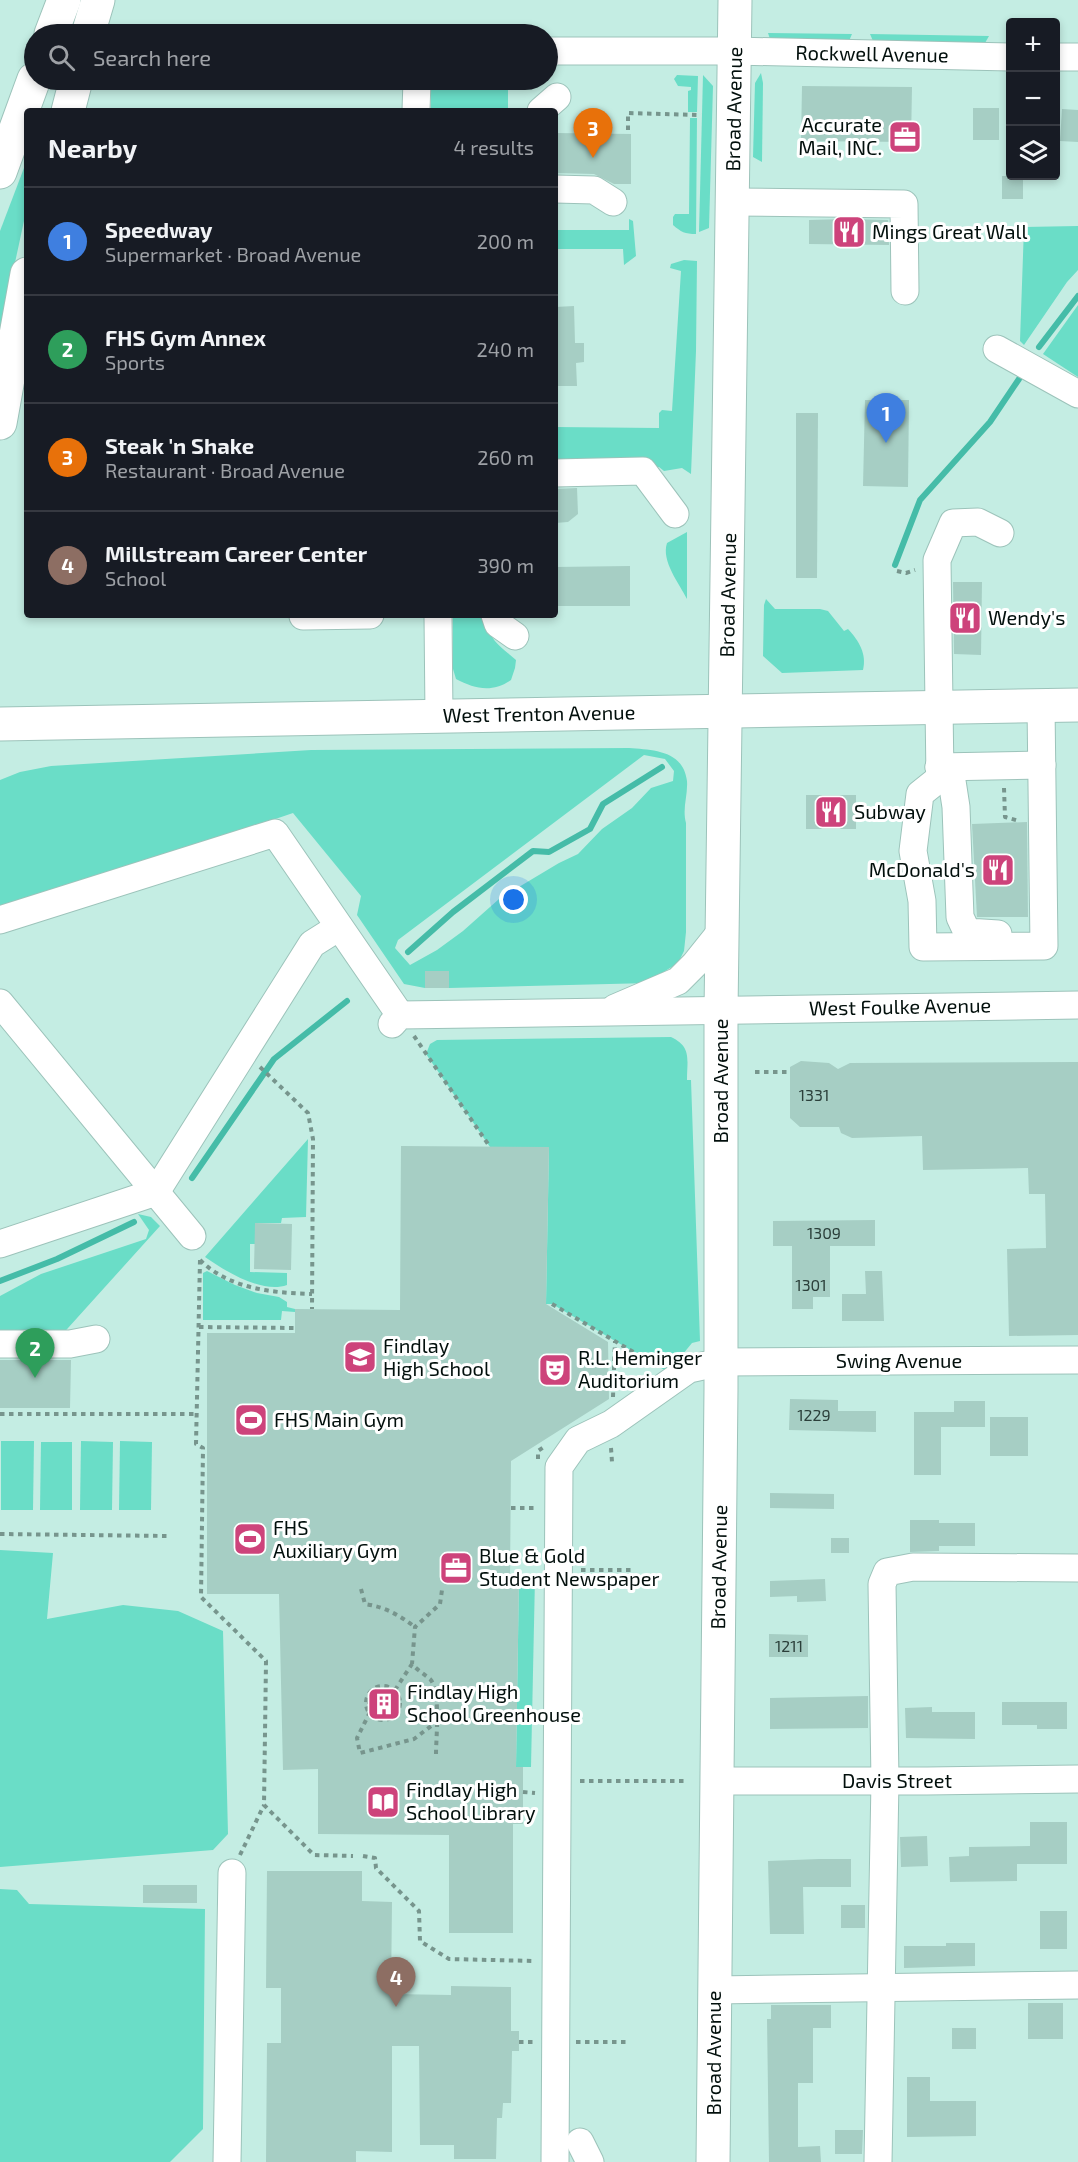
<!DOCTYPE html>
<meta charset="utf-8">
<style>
:root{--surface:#171b24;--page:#20242c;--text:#f1f3f6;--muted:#9ea1a6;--line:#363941;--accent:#cd437b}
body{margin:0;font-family:"Exo 2",sans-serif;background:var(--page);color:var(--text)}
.controls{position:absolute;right:18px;top:18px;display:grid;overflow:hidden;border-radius:6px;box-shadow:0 3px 9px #0003}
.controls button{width:54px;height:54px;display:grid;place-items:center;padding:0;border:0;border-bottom:2px solid var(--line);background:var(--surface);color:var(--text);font:30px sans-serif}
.you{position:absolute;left:514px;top:900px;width:21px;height:21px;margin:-15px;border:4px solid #fff;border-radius:50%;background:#1a73e8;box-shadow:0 0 0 9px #1a73e833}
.badge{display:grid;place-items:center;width:39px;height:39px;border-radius:50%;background:var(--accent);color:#fff;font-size:20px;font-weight:700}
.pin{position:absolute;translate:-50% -50px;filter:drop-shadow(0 2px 3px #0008)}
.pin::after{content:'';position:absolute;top:32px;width:21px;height:18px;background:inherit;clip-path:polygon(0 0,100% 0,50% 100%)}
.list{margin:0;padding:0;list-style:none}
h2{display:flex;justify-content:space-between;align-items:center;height:78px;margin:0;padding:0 24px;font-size:26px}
h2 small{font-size:20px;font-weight:400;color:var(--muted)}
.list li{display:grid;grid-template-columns:39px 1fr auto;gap:18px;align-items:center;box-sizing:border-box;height:108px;padding:0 24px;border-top:2px solid var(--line)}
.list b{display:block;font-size:22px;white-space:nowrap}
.list p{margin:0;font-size:20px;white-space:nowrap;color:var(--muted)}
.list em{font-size:20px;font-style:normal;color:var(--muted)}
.icon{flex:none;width:33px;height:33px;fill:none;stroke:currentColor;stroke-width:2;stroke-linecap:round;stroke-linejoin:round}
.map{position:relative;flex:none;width:1078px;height:2162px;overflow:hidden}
.search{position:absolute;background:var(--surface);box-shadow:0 3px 9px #0003;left:24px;top:24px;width:534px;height:66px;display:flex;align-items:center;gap:15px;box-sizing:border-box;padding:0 21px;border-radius:33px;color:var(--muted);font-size:22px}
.panel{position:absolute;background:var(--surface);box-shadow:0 3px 9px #0003;left:24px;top:108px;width:534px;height:510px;border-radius:6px}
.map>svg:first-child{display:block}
.green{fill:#6addc7;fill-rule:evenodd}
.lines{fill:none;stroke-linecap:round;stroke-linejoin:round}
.stream{stroke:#45bca8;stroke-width:6}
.building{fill:#a6cec4}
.minor-casing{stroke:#9cc3ba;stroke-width:29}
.major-casing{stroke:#9cc3ba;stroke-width:35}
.highway-casing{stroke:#9cc3ba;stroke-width:35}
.path{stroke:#77958d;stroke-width:4;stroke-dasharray:4.5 4.5;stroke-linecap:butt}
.minor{stroke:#fff;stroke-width:27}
.major{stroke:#fff;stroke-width:33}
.highway{stroke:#fff;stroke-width:33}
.labels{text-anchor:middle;stroke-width:6;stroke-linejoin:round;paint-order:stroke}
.number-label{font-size:16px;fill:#2b3f3a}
.street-label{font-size:20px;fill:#020f0c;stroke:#fff}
.poi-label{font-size:20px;fill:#020f0c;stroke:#fff;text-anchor:start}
</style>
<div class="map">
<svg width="1078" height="2162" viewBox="0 0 1078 2162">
<rect width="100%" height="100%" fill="#c4ede3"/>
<g class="green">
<polygon points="768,33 852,34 849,41 770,39"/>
<polygon points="870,34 989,36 985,43 873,41"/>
<polygon points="761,73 763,83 762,162 753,157 755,83"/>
<polygon points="677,75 698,76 697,112 688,112 688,91 691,90 691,87 678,86 674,79"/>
<polygon points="703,75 713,86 709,228 699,232"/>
<rect x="431" y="80" width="77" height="31"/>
<path d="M690 118H697L696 234C685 234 681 232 673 225V217L675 214H689Z"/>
<polygon points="27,160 27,207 0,332 0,231"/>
<polygon points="629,219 633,221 636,256 624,265 623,249 555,249 555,230 629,230"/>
<polygon points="1078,226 1078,270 1067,282 1024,345 1020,341 1024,227"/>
<polygon points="684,260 697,261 696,351 691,474 682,468 664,471 659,467 555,470 555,427 659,428 659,413 662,410 672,411 681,271 670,268 671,264"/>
<polygon points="1078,305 1078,377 1043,354"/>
<path d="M687 532V599C679 583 661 561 667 543Z"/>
<path d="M766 599 775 609H820L828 611 844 631 848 629C859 641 867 654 863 670L782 673 763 656 764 605Z"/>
<path d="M453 615H486C487 639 499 645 516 660L515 668 511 680C492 693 475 689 456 679L453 669Z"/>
<path d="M629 748C653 750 683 750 687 781 688 796 682 808 686 823V932L684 951 678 963 662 973 666 979 650 983 449 988V971H426L425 988 404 984 357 915 361 896 293 813 0 912V780L20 772 51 766 311 750ZM644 755 665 759 674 771 673 781 651 788 632 808 602 829 578 854 559 863 499 899 463 931 437 950 410 965 395 948 398 940Z"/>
<path d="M671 1037C692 1047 687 1059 687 1080H691L700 1341 692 1343 668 1372 552 1304H546L549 1148 490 1147 426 1054 430 1044 437 1040Z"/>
<path d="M308 1139 306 1217 282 1218 281 1223H255V1244H250V1272L287 1273V1285C262 1294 225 1271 205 1257Z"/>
<polygon points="138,1214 151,1217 160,1226 59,1338 0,1338 0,1296 41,1274 146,1239 149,1230"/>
<polygon points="207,1271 235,1285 257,1293 279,1297 287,1302 287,1307 295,1309 295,1312 282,1311 281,1320 203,1320 203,1273"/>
<polygon points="1,1441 34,1441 33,1510 1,1510"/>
<polygon points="81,1441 113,1442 112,1510 80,1510"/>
<polygon points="120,1441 152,1442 151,1510 119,1510"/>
<polygon points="41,1442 72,1442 72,1510 40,1510"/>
<polygon points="0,1550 53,1553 47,1619 123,1605 178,1611 223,1631 228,1834 213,1850 0,1867"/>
<polygon points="519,1577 535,1577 531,1767 516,1767"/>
<polygon points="0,1889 17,1890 29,1904 205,1909 203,2129 170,2162 0,2162"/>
</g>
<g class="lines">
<g class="stream">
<polyline points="1039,347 1078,296"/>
<polyline points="895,565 920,500 990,422 1019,379"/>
<polyline points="408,952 453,912 533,851 549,852 590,829 603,804 662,767"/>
<polyline points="192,1178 274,1059 347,1001"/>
<polyline points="0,1281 57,1259 134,1222"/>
</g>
</g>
<g class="building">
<polygon points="802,86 912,87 911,142 801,141"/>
<rect x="973" y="108" width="26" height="32"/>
<polygon points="1062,109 1078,110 1078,142 1060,141"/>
<polygon points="555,133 631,134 631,184 614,184 594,174 555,173"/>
<rect x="1002" y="176" width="21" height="23"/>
<polygon points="846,219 888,220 889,245 809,244 809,220"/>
<polygon points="574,306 575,343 584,343 584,362 576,363 577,386 555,386 555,307"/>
<polygon points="865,400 909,400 908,487 863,486"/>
<polygon points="796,413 818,413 817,578 796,578"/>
<polygon points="577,488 578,514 568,522 555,523 555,489"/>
<polygon points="630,566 630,606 555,606 555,567"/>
<polygon points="953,582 982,582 981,655 954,654"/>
<rect x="806" y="795" width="50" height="34"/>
<polygon points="1027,822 1028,917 977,917 972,824"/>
<rect x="425" y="971" width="24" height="17"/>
<polygon points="801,1061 829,1063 838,1069 850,1063 1078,1062 1078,1335 1009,1336 1007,1249 1046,1248 1045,1194 1029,1194 1028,1168 923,1170 922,1136 852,1138 841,1133 839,1127 800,1127 790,1118 790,1067"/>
<polygon points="401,1146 549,1147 546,1304 608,1342 609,1399 511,1461 510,1577 519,1577 516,1767 523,1767 523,1824 513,1824 513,1933 449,1933 449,1835 318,1834 318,1769 283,1770 279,1594 207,1594 207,1333 295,1333 295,1309 400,1310"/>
<polygon points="875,1220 875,1246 830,1246 830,1297 813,1297 813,1309 792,1309 792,1246 773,1246 773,1221"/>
<polygon points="255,1223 292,1224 291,1270 254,1269"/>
<polygon points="865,1271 882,1271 884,1321 842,1321 842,1294 866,1294"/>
<polygon points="0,1360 71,1360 70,1408 0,1408"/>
<polygon points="790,1399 838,1400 838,1411 876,1411 876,1432 789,1430"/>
<polygon points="954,1401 985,1401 985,1427 941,1427 941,1475 914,1475 914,1412 954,1412"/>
<rect x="990" y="1417" width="38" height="39"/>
<polygon points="770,1493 834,1494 834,1509 770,1508"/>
<polygon points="910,1520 939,1520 939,1523 975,1523 975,1546 939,1546 939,1551 910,1552"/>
<rect x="831" y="1538" width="18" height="15"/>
<polygon points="825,1579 826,1601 797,1602 797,1596 770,1597 770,1581"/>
<polygon points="769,1634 808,1635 808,1657 769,1657"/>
<polygon points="868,1696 868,1728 770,1729 770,1698"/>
<polygon points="1002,1702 1067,1702 1067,1729 1037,1729 1037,1725 1002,1725"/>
<polygon points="932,1707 932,1712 975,1712 975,1739 906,1738 905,1708"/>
<polygon points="1030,1822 1067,1822 1067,1864 1017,1864 1017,1881 950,1882 949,1857 969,1856 969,1847 1030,1846"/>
<polygon points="927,1836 928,1866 901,1867 900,1837"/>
<polygon points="819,1859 851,1859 851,1887 803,1887 804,1934 770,1934 768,1861"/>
<polygon points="267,1871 362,1871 362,1901 392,1902 391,1994 451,1995 451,1986 511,1987 511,2031 519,2031 519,2051 512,2051 511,2103 503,2103 502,2118 497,2118 496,2159 454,2159 454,2145 420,2145 419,2046 392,2046 392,2152 356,2151 356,2162 266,2162 267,2043 281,2043 281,1988 266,1988"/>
<rect x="143" y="1885" width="54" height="18"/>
<rect x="841" y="1905" width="24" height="23"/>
<rect x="1040" y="1911" width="27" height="38"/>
<polygon points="946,1943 975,1943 975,1966 904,1968 904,1946 946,1946"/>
<rect x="1028" y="2003" width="35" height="36"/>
<polygon points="771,2005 831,2005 831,2028 813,2028 813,2083 798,2083 798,2147 820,2146 821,2162 769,2162 767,2019 771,2019"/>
<rect x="952" y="2028" width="24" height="21"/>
<polygon points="907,2077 930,2077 930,2101 976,2101 976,2136 907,2137"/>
<polygon points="835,2130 863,2130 862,2154 835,2154"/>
</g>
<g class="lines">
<g class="minor-casing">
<g id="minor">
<polyline points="548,51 734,51 1010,57"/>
<polyline points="1056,57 1078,57"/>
<polyline points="416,111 417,80"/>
<polyline points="541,111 557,97"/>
<polyline points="555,189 594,190 613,202"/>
<polyline points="733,202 904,204 905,291"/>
<polyline points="997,349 1078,394"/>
<polyline points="555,473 643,471 675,514"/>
<polyline points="1000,533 978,522 953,523 937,560 940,778 920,794 913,851 922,901 923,947 1044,946 1041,706"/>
<polyline points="438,615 439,716"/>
<polyline points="495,615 498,624 515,636"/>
<polyline points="303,616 370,615"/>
<polyline points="939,767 952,781 956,807 960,917 967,932 998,934"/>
<polyline points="939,767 1042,765"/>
<polyline points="0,920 275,833 400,1015"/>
<polyline points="0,1003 192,1236"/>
<polyline points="615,1008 678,981 695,964 723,929"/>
<polyline points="392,1024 400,1015 1078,1005"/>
<polyline points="0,1244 156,1192 312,944 339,927"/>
<polyline points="0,1344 70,1344 96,1339"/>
<polyline points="717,1781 927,1781 1078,1779"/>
<polyline points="715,1990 1078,1985"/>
<polyline points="580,2142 590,2162"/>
<polyline points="227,2162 232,1873"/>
<polyline points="555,2162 559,1467 578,1440 611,1424 689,1369 721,1362 1078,1360"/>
<polyline points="878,2162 885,1781 882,1584 887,1572 913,1567 1078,1568"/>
</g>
</g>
<g class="major-casing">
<g id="major">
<polyline points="0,724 1078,705"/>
<polyline points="713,2162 721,1389 721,1011 735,0"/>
</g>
</g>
<g class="highway-casing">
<g id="highway">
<polyline points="51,34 64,0"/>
<polyline points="88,34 98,0"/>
<polyline points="68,111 76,80"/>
<polyline points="0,172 34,79"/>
<polyline points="0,423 27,274"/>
</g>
</g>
<g class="path">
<polyline points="628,130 628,113 701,115"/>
<polyline points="897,571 906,573 915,570"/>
<polyline points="1004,788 1005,817 1019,821"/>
<polyline points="414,1036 490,1147"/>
<polyline points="260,1067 308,1113 313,1139 312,1309"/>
<polyline points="755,1072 790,1072"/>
<polyline points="200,1260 196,1444 203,1448 201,1597 266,1661 264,1805 314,1855 353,1856"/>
<path d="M200 1260C229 1289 273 1293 312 1294"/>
<polyline points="552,1304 657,1366"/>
<polyline points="199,1327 295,1328"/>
<polyline points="613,1397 615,1341"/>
<polyline points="0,1414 197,1414"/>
<polyline points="611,1448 612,1462"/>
<polyline points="538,1459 538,1451 544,1447"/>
<polyline points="511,1508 537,1508"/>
<polyline points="0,1534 168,1536"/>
<polyline points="581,1570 634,1570"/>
<path d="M361 1589 365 1604C385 1607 399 1615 415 1627"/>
<circle cx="383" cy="1703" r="17"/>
<polyline points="395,1690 412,1664"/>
<polyline points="367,1702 376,1702"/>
<polyline points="370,1712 357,1738 360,1753 414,1739 435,1723"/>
<path d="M436 1754C436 1738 441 1690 430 1679 424 1674 417 1670 412 1664L415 1627 440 1604 442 1590"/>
<polyline points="580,1781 687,1781"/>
<polyline points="523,1792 535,1793"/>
<polyline points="240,1855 264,1805"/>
<polyline points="363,1856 375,1858 376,1868 419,1911 420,1941 449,1959 534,1961"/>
<polyline points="519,2042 536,2042"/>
<polyline points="576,2042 629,2042"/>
</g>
<use href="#minor" class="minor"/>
<use href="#major" class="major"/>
<use href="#highway" class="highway"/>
</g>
<defs>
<g id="office-square" transform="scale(1.725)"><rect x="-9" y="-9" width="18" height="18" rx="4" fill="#cd437b" stroke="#fff"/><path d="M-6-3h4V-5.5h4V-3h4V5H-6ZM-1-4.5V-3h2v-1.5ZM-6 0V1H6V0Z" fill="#fff"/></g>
<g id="restaurant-square" transform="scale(1.725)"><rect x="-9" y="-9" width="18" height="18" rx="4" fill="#cd437b" stroke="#fff"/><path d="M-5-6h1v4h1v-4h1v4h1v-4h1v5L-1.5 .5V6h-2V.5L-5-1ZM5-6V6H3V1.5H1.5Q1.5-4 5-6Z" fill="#fff"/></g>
<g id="school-square" transform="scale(1.725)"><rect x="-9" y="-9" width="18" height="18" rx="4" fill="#cd437b" stroke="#fff"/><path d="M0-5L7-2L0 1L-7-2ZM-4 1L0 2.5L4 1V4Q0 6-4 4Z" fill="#fff"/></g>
<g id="theatre-square" transform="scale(1.725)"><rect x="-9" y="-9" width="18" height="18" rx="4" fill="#cd437b" stroke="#fff"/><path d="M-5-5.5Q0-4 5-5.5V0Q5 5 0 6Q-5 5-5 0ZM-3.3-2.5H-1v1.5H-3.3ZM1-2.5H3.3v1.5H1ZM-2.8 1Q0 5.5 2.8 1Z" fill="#fff"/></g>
<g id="stadium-square" transform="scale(1.725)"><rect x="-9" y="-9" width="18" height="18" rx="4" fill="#cd437b" stroke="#fff"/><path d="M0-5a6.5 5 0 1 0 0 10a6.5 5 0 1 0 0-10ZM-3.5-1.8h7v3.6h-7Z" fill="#fff"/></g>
<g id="building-square" transform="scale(1.725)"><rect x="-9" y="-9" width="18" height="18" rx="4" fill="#cd437b" stroke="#fff"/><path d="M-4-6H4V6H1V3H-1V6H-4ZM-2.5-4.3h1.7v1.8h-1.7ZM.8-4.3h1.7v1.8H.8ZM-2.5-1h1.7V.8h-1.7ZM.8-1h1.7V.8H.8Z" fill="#fff"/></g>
<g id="library-square" transform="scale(1.725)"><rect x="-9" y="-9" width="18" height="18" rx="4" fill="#cd437b" stroke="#fff"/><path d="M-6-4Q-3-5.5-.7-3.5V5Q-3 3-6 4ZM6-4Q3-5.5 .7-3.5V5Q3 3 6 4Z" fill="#fff"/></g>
</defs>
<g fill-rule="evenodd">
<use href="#office-square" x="905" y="137"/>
<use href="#restaurant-square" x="849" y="232"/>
<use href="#restaurant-square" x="965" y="618"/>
<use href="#restaurant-square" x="831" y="812"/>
<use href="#restaurant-square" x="998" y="870"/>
<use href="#school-square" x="360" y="1357"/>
<use href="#theatre-square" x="555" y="1370"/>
<use href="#stadium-square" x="251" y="1420"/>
<use href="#stadium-square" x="250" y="1539"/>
<use href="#office-square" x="456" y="1568"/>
<use href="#building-square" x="384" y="1704"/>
<use href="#library-square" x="383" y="1802"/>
</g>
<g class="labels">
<g class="number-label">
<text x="814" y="1101">1331</text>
<text x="824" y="1239">1309</text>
<text x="811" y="1291">1301</text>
<text x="814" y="1421">1229</text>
<text x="789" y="1652">1211</text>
</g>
<g class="street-label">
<text transform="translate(872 54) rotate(1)" y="7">Rockwell Avenue</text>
<text transform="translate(734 109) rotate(-89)" y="7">Broad Avenue</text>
<text transform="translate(728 595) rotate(-89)" y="7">Broad Avenue</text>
<text transform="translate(539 714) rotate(-1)" y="7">West Trenton Avenue</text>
<text transform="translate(900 1007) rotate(-1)" y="7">West Foulke Avenue</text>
<text transform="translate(721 1081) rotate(-90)" y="7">Broad Avenue</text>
<text x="899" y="1368">Swing Avenue</text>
<text transform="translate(719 1567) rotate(-89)" y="7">Broad Avenue</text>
<text x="897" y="1788">Davis Street</text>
<text transform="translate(714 2053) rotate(-90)" y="7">Broad Avenue</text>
</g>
<g class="poi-label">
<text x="882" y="132" text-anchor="end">Accurate<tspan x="882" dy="23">Mail, INC.</tspan></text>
<text x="872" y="239">Mings Great Wall</text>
<text x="988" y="625">Wendy's</text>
<text x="854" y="819">Subway</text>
<text x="975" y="877" text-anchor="end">McDonald's</text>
<text x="383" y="1353">Findlay<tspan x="383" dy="23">High School</tspan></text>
<text x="578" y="1365">R.L. Heminger<tspan x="578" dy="23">Auditorium</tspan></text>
<text x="274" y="1427">FHS Main Gym</text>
<text x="273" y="1535">FHS<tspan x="273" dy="23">Auxiliary Gym</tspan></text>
<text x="479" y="1563">Blue &amp; Gold<tspan x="479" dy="23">Student Newspaper</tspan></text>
<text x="407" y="1699">Findlay High<tspan x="407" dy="23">School Greenhouse</tspan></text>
<text x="406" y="1797">Findlay High<tspan x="406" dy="23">School Library</tspan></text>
</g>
</g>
</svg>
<div class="controls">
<button>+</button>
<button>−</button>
<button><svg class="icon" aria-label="layers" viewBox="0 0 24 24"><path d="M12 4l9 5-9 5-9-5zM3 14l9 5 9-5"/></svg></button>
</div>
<div class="you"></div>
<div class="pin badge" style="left:886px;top:443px;background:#3f7fe0">1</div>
<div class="pin badge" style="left:35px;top:1378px;background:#2e9e5b">2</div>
<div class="pin badge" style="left:593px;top:158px;background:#e8710a">3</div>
<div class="pin badge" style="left:396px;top:2007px;background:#8d6e63">4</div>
<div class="search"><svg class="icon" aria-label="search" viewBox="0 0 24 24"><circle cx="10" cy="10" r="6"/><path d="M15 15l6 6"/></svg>Search here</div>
<section class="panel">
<h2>Nearby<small>4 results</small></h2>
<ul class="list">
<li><span class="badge" style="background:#3f7fe0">1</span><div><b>Speedway</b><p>Supermarket · Broad Avenue</p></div><em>200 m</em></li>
<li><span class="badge" style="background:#2e9e5b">2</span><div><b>FHS Gym Annex</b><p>Sports</p></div><em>240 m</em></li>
<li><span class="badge" style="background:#e8710a">3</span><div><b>Steak 'n Shake</b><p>Restaurant · Broad Avenue</p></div><em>260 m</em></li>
<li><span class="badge" style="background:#8d6e63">4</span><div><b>Millstream Career Center</b><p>School</p></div><em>390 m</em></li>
</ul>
</section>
</div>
